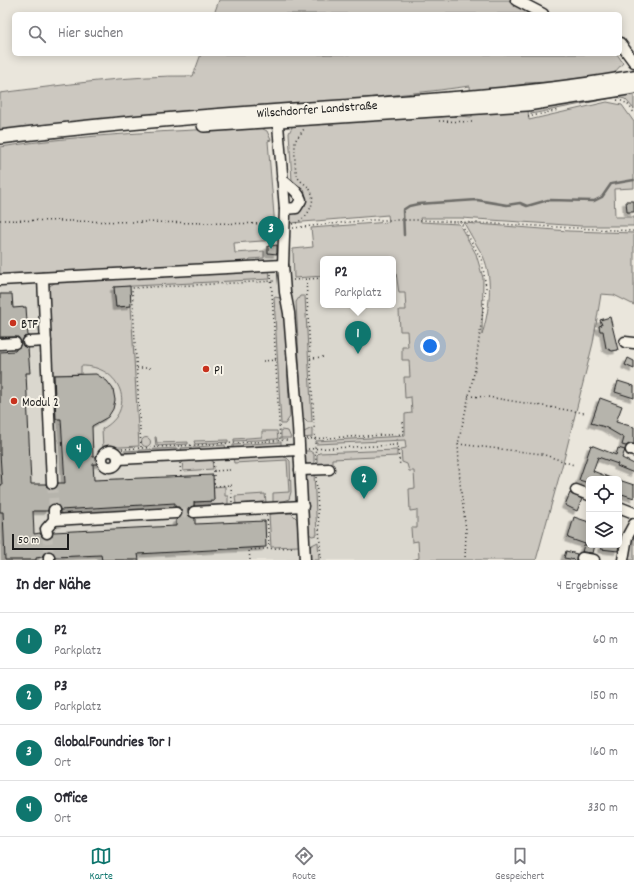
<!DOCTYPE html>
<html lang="de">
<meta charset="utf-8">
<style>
:root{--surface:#fff;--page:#f7f7f7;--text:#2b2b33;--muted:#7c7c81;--line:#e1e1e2;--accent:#0f766e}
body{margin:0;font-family:Dekko,sans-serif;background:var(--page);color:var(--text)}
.controls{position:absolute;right:12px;bottom:12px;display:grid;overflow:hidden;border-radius:6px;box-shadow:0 2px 10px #0003}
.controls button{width:36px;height:36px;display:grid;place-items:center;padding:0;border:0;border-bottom:1px solid var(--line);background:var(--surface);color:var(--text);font:20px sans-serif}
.scale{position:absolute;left:12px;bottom:10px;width:57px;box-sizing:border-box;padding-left:4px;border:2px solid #1c1c1c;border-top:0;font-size:11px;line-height:14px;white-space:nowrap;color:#1c1c1c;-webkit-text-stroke:3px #f7f3e8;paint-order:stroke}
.you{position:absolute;left:430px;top:346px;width:14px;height:14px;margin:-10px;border:3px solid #fff;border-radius:50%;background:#1a73e8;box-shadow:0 0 0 6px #1a73e833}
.badge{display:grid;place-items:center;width:26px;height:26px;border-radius:50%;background:var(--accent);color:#fff;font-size:13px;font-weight:700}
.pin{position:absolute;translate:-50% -33px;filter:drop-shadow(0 1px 2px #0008)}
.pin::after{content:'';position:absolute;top:21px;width:14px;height:12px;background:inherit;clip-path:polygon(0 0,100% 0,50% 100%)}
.popup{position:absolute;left:320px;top:256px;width:76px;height:52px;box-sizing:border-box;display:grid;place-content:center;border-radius:6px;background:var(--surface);filter:drop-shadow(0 1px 3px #0005);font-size:13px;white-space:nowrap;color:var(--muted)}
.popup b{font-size:15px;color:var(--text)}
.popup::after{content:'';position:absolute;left:50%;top:100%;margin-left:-8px;border:8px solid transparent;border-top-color:var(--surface)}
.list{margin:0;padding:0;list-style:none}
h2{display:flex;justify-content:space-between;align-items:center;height:52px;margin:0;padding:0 16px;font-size:17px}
h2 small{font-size:13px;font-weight:400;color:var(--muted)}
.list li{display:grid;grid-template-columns:26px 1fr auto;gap:12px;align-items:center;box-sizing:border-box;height:56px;padding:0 16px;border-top:1px solid var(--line)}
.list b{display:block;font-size:15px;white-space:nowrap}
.list p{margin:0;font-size:13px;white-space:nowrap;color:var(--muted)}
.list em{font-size:13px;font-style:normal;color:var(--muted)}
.icon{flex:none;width:22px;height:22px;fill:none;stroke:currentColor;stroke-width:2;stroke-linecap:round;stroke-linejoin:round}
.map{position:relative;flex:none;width:634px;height:560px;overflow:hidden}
.search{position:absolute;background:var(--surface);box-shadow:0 2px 10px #0003;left:12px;right:12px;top:12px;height:44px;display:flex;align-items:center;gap:10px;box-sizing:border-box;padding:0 14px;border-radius:6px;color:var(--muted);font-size:15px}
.sheet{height:276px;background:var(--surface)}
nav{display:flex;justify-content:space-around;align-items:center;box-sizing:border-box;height:56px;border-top:1px solid var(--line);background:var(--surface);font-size:11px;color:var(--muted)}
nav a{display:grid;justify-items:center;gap:2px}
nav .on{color:var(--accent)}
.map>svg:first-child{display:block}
.built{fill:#dad7ce;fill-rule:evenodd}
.green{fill:#ccc8c0;stroke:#74726e}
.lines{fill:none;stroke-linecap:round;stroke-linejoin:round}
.stream{stroke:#6d6c68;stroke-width:2.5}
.building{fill:#b6b4ac;stroke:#1c1c1c;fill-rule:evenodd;filter:url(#shadow)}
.minor-tunnel{stroke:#c1beb6;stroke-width:10;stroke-dasharray:10 5;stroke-linecap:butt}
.minor-casing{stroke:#1c1c1c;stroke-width:13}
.major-casing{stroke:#1c1c1c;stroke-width:16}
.path{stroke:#1c1c1c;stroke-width:1.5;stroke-dasharray:1 3;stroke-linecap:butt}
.minor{stroke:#f7f3e8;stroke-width:10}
.major{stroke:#f7f3e8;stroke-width:13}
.poi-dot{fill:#c8321e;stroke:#f7f3e8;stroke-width:1.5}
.labels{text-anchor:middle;stroke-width:4;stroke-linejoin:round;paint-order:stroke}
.street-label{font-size:13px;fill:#1c1c1c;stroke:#f7f3e8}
.poi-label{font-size:13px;fill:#1c1c1c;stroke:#f7f3e8;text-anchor:start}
</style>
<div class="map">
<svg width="634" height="560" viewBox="0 0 634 560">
<defs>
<filter id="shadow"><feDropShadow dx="-3.5" dy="3.5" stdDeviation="0" flood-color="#0004"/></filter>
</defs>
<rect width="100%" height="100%" fill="#eae6dc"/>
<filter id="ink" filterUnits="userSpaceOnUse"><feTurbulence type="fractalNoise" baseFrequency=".025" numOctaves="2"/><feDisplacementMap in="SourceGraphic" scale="8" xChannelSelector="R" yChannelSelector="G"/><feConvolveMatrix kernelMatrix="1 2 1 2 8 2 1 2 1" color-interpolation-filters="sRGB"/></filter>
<g filter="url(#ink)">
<path class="built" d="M420 241 424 560H0V268L266 251V247H277V250ZM323 259H393V305H323Z"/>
<g class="green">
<polygon points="219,0 509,0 533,14 214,14"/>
<path d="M201 54H617L623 63 613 74 551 82 525 83 529 120 607 102 622 105 634 122V188L614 189 615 217H634V226H581L461 218H420L421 222 459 224 476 254 483 278 482 335C489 311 494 280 483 256 477 245 470 234 464 223L569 231 634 233V305L614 295 601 294 593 343 564 459 536 560H413L419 558 418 541 412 542 411 528H417V510L410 511 409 489 415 488 414 471H409L407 464 402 462 401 449 406 448 405 440 316 444V441L405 436V414L412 413 411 397 405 398 404 377H410L409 360H402V347H408L407 331H400L399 310H406L405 293H399L396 273H393V259H323V276L294 278 293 249 313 247 311 228 389 222 388 215 291 223V214L299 212 305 206 306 197 304 189 292 181 289 133 292 127 298 124 458 116 472 117 470 86C314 108 156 108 0 133V93C64 85 128 75 193 76Z"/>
<polygon points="634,93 634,109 625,99 617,97 531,114 531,110"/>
<path d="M259 127 267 131 271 140 268 141 276 240 234 243 235 253 264 251V258L250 259 247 264 0 277V147C86 134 173 131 259 127Z"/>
<path d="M269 270 270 279 114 287 116 307 131 306 139 446 103 448 102 429C138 410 121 365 81 366V374L51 375 48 287 56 282Z"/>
<polygon points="300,296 305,296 312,422 307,422 302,417 296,302"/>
<polygon points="274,297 281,298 284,303 290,417 285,424 281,424"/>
<polygon points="312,428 312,437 303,438 304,432"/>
<polygon points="281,430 288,431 291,438 281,438"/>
<polygon points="262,431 277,431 278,439 234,441 234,439 262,437"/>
<polygon points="155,437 156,437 157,443 188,442 188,444 156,446"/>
<circle cx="146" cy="442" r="4.5"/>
<polygon points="228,440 228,442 195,444 194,441"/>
<polygon points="281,442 281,447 233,449 233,445"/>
<polygon points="225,445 226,450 182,452 181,448"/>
<polygon points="177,448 177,452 124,455 124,451"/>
<polygon points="397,450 397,456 332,459 332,465 317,466 317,455 319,453"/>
<polygon points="304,451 310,451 314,454 314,466 305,464"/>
<polygon points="283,455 284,457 287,458 290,461 291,492 289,499 283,501 273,502 273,493 289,492 287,460 234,463 233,458"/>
<polygon points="212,459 213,469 183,471 182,460"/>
<polygon points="314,473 317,535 312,536 308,533 305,479 307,475"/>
<polygon points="225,486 225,496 228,496 228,504 194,506 194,502 214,501 213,487"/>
<polygon points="265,494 266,502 236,504 235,496"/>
<polygon points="291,513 297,519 299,546 271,547 269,514"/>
<polygon points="634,531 634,560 628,560 630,543"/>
<polygon points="318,542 319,560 309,560 310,546"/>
</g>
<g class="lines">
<polyline class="stream" points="404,235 403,210 409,206 418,204 477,200 507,205 520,203 527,206 548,200 594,201 602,197 611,184 634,180"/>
</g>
<g class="building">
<polygon points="626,201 634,201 634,212 627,212"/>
<polygon points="277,245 277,254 268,253 268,246"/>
<polygon points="130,286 131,306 116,307 114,287"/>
<path d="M0 294H12L13 308 26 307 28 336 24 337 22 342 23 346 28 348 30 373H26L31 484H46L47 487 52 489 56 488 58 483H65L61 419H56L54 375 96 374 107 381 113 389 115 400 113 409 108 417 92 426 93 457H100L101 464H93L94 480 213 475 214 501 194 502V506L188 509 189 516 195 518V524L265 521 266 547 138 554 139 560H102L101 555 55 557 53 552 49 551 44 553 42 557 36 558V560H5L3 512H0V485H2L0 453V352L15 351 21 343 18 337H0ZM175 503V507H179L182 512V516L176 520V526L53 532 52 537 48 539 43 538 40 533 34 534 33 511H48L49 506 54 504 58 505 60 510Z"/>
<polygon points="610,317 618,350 612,351 606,348 603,331 600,331 599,326 602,325 600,320"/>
<polygon points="628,358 634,361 634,369 625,365"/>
<polygon points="618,381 634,386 634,398 615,392"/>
<polygon points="600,398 622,406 616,422 634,427 634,444 629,444 626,446 622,445 624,438 605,427 591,423"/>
<polygon points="591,445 616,455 618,448 625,450 622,458 634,464 634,473 617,466 618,464 598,457 593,471 613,479 589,479 589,483 579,480"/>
<polygon points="619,480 634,485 634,498 619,493"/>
<polygon points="570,493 582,499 577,511 565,505"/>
<polygon points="574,517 589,522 589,545 595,545 593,553 582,552 584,545 588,545 568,538"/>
<polygon points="602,545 619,545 618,551 601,549"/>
<polygon points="566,551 577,554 576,560 564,558"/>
</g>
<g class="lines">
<g class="minor-tunnel">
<polyline points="52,483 54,510"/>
<polyline points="176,513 194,512"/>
<polyline points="47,533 49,557"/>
</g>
<g class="minor-casing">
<g id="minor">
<polyline points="516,0 543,14"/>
<polyline points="620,43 634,62"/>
<polyline points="277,113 285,209 283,265 285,292 289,313 298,426 305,560"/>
<path d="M282 179C289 187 298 190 301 200L296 208 285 209"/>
<polyline points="43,278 52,483"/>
<polyline points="0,280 283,265"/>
<polyline points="28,342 46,341"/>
<polyline points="625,342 634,343"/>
<polyline points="0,344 15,343"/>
<polyline points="631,450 634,451"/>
<circle cx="110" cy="459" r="8"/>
<polyline points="118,459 299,450"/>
<polyline points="300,470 329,469"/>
<polyline points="576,490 589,495"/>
<polyline points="619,507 634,513"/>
<polyline points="194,512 303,506"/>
<polyline points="54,520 176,513"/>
<polyline points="47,533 46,529 54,520 54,510"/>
<polyline points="49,557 49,560"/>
<polyline points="582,558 594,560"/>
<polyline points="623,560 627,537 634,524"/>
</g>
</g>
<g class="major-casing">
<g id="major">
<polyline points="204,125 527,104 634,87"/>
<path d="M0 137C113 123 227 114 341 107 439 100 538 94 634 77"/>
</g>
</g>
<g class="path">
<path d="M617 100C626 101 630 106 634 113"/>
<polyline points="528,117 559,110"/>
<polyline points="439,121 473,122"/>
<polyline points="0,220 276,224"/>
<polyline points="460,221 482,261 486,288 475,369 458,444 460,483 466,530 465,560"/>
<path d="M292 224C306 222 319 201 309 188 305 183 299 182 297 175 294 164 295 152 295 141L304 129"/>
<polyline points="293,228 368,220 420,220 634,231"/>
<polyline points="271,274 280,440"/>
<polyline points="393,274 394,287"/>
<polyline points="306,279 316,461"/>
<polyline points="293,280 323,278"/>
<polyline points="310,358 324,357"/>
<polyline points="263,361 276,360"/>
<polyline points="137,368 150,368"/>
<polyline points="468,396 488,397 585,413"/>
<polyline points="396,435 400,466"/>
<polyline points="307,439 404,434 403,420"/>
<polyline points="458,444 542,454 574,465"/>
<polyline points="141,447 132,288 275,281"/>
<polyline points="122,449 289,440"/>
<polyline points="308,449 398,445"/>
<polyline points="213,462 214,471 230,470"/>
<polyline points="180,463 181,476"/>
<polyline points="214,471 214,486 231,485 232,502"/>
<polyline points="316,477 321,560"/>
<polyline points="267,516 269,548"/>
<polyline points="250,560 249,550 295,547"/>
</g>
<use href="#minor" class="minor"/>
<use href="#major" class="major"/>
</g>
</g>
<g class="poi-dot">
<circle cx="13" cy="323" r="4"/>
<circle cx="206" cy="369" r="4"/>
<circle cx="14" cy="401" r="4"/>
</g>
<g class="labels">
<g class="street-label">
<text transform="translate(317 108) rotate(-4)" y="5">Wilschdorfer Landstraße</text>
</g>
<g class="poi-label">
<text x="21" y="328">BTF</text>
<text x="214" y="374">P1</text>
<text x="22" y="406">Modul 2</text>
</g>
</g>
</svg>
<div class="controls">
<button><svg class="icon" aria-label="locate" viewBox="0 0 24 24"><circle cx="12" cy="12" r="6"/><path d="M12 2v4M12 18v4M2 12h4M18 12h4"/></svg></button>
<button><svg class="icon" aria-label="layers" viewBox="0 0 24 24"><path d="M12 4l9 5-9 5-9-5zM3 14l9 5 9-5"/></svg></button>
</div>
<div class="scale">50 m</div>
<div class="you"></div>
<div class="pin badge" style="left:358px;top:354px">1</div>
<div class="popup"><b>P2</b>Parkplatz</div>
<div class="pin badge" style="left:364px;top:499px">2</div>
<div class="pin badge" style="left:271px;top:249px">3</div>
<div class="pin badge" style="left:79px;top:469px">4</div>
<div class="search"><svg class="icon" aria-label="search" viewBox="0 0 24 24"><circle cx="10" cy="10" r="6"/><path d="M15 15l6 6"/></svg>Hier suchen</div>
</div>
<section class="sheet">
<h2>In der Nähe<small>4 Ergebnisse</small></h2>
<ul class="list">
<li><span class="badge">1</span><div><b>P2</b><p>Parkplatz</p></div><em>60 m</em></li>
<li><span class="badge">2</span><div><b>P3</b><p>Parkplatz</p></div><em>150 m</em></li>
<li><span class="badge">3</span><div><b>GlobalFoundries Tor 1</b><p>Ort</p></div><em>160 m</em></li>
<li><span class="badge">4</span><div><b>Office</b><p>Ort</p></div><em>330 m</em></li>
</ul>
</section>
<nav>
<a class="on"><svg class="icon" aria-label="map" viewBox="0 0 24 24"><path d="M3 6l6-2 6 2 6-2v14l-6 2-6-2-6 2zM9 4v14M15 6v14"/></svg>Karte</a>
<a><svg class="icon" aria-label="directions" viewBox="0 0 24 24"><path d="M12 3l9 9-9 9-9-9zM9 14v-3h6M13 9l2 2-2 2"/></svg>Route</a>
<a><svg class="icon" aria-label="saved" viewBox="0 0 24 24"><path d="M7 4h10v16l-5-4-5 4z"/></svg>Gespeichert</a>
</nav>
